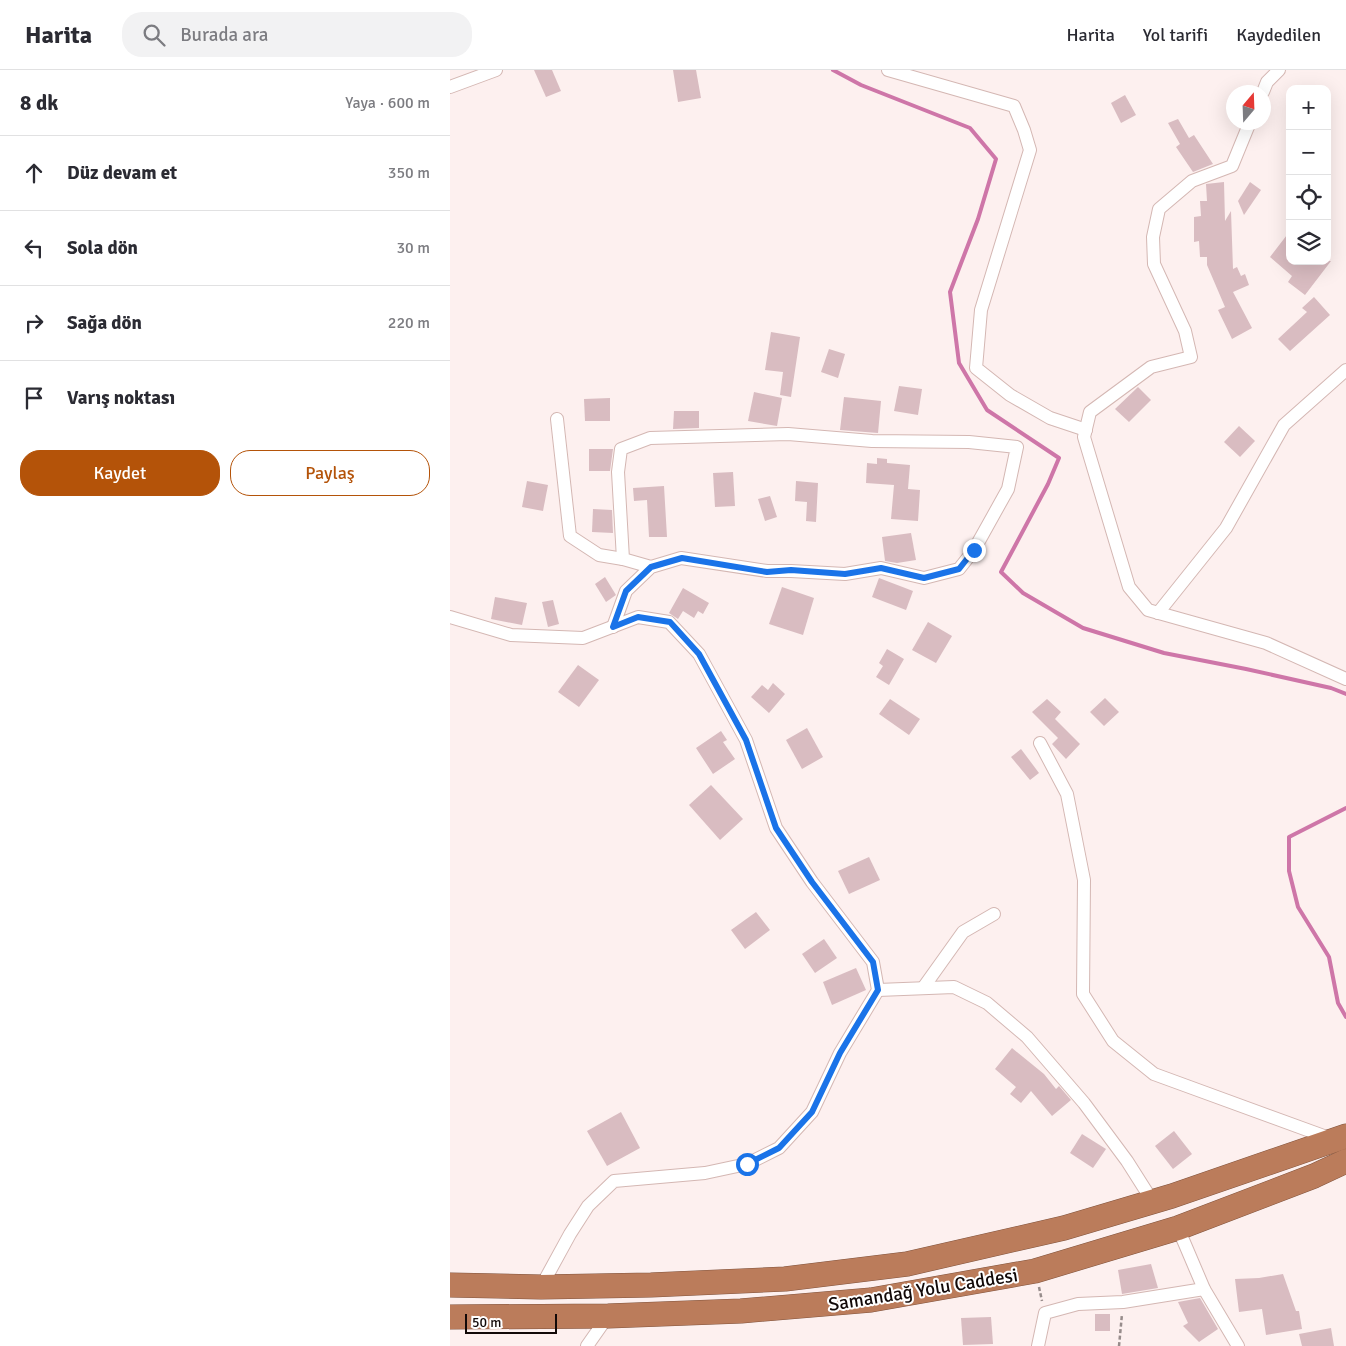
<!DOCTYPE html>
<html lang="tr">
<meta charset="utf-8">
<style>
:root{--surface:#fff;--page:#f2f2f3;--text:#2b2b33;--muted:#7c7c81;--line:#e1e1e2;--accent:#b45309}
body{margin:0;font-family:Signika,sans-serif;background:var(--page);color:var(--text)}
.controls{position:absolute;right:15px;top:15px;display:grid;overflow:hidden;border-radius:10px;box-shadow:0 5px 20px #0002}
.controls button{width:45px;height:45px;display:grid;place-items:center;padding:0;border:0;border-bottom:1px solid var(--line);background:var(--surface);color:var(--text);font:25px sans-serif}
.compass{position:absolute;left:776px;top:15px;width:45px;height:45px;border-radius:50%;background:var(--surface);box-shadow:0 5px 20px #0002;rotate:19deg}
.scale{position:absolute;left:15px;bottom:12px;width:92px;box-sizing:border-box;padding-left:5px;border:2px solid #120908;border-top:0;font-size:14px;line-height:18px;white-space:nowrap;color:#120908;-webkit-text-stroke:4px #fff;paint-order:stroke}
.stop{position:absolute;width:15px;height:15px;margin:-11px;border:4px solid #1a73e8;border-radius:50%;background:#fff}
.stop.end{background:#1a73e8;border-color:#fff;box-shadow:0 1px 5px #0008}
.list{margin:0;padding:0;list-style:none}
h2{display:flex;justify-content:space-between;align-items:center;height:65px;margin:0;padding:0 20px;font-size:21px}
h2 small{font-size:16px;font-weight:400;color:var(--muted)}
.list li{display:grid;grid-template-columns:32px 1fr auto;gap:15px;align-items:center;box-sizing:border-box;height:75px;padding:0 20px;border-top:1px solid var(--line)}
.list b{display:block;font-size:19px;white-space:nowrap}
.list em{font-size:16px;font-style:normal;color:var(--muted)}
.actions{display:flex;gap:10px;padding:15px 20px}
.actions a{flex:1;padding:11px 0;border:1px solid var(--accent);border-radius:20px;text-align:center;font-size:18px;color:var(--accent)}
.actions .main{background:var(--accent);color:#fff}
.icon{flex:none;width:28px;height:28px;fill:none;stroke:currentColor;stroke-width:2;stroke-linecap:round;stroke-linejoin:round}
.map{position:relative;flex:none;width:896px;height:1276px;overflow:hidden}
header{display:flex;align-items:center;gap:30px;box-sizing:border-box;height:70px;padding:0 25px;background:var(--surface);border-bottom:1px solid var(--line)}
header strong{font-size:24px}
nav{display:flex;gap:28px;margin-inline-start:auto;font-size:18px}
.search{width:350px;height:45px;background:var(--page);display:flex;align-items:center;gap:12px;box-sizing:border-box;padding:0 18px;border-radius:20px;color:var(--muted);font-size:19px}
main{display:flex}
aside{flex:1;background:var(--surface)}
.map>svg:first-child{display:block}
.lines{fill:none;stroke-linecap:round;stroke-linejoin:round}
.stream{stroke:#ce76a8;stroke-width:4}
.building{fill:#d9bcc1}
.street-casing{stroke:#d4b7b3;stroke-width:14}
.highway-casing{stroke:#80543e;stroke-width:25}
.path{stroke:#978c8b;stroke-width:2.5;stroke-dasharray:4 2.5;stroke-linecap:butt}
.street{stroke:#fff;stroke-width:12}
.highway{stroke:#bb7c5b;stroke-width:24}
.route{stroke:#1a73e8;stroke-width:6}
.labels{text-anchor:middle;stroke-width:4;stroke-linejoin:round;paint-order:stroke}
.street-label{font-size:19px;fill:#120908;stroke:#fff}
</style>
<header>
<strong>Harita</strong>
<div class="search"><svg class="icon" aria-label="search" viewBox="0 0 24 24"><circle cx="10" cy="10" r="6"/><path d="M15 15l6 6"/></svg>Burada ara</div>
<nav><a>Harita</a><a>Yol tarifi</a><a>Kaydedilen</a></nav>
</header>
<main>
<aside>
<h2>8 dk<small>Yaya · 600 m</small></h2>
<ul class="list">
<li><svg class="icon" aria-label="ahead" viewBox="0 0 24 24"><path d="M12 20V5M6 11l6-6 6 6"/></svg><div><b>Düz devam et</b></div><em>350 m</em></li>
<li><svg class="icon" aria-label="left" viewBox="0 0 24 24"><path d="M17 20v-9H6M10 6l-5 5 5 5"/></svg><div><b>Sola dön</b></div><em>30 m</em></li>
<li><svg class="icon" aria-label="right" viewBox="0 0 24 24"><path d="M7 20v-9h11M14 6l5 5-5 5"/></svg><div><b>Sağa dön</b></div><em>220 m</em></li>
<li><svg class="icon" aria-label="arrive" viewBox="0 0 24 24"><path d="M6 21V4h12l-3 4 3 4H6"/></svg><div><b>Varış noktası</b></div></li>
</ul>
<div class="actions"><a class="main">Kaydet</a><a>Paylaş</a></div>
</aside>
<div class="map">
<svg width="896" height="1276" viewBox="0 0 896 1276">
<rect width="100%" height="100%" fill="#fdf0ef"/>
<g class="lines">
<g class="stream">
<polyline points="383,0 411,15 520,58 546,89 528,149 500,222 509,293 537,340 609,388 598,414 551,502 573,523 633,558 714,583 796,599 881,618 896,624"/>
<polyline points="896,738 839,767 839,801 848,837 879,887 888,933 896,947"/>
</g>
</g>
<g class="building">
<polygon points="84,0 102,0 111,21 96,27"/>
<polygon points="223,0 246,0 251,28 228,32"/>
<polygon points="675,25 686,45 671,53 661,33"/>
<polygon points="728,49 739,68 744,65 763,94 743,102 726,77 730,74 718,53"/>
<polygon points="774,112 775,151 781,141 783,199 787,197 791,206 795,204 799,215 783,222 802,258 782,269 768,240 775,237 757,195 757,187 750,187 749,171 744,172 744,147 751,146 750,131 757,131 756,114"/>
<polygon points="800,112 811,120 794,145 788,131"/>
<polygon points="840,161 840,191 881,191 855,225 838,212 842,206 820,187"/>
<polygon points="864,227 880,245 840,281 828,269 857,242 852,238"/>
<polygon points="321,262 350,267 341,327 330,325 333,302 315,300"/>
<polygon points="379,279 395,284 388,308 371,302"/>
<polygon points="449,316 472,319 468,345 444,341"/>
<polygon points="688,317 701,330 679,352 665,339"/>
<polygon points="304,322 332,328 327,356 298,351"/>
<polygon points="394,327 431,331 428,363 390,360"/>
<polygon points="160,328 160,351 135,351 134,329"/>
<polygon points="224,341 249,341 249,358 223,359"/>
<polygon points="789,356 805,371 790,387 774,372"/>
<polygon points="139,379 163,379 160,401 139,401"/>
<polygon points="427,388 437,389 437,393 460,395 458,419 470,420 468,451 441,449 444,415 416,413 417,393 427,394"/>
<polygon points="283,402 285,436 265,437 263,403"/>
<polygon points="77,411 98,415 93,441 72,437"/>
<polygon points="346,411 368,413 366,452 356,451 357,432 345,431"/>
<polygon points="214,416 217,467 199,467 197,430 184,431 183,418"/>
<polygon points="320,426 327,447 315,451 308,429"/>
<polygon points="143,439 162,440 163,463 142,462"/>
<polygon points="461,463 466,490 447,493 435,491 432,467"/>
<polygon points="155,507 166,525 156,532 145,514"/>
<polygon points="429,508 463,521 456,540 422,527"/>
<polygon points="332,517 364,528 353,565 319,554"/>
<polygon points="233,518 259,533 253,544 248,541 244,548 233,541 228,549 219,543"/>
<polygon points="45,527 77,533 72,555 41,549"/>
<polygon points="103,530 109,554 98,557 92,532"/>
<polygon points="478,552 502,566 486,593 462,580"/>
<polygon points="437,579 454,589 439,615 426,607 433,596 429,593"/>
<polygon points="128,595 149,610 129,637 108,622"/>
<polygon points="323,613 335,624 319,643 301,627 312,615 318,620"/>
<polygon points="655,628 669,642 654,656 640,642"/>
<polygon points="440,629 470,649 459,665 429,644"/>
<polygon points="597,629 611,642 605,649 630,674 616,689 602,674 608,668 582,642"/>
<polygon points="357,658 373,687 352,699 336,670"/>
<polygon points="271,661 277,670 273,672 285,689 263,704 246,678"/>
<polygon points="571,679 589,703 580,710 561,687"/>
<polygon points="261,715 293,749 270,770 239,735"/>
<polygon points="419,787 430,810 399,824 388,801"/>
<polygon points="306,842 320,860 295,879 281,860"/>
<polygon points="374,869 387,888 365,903 352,884"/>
<polygon points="406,898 416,920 382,935 373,912"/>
<polygon points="562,978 594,1004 606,1019 609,1016 621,1030 602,1046 581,1021 571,1033 560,1024 566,1017 545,999"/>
<polygon points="171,1042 190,1078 157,1096 137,1061"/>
<polygon points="724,1061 742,1084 723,1099 705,1076"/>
<polygon points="632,1064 656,1079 643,1098 620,1083"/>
<polygon points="701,1194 708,1218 672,1224 668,1200"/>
<polygon points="833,1204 846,1241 849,1241 852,1259 816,1265 812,1239 789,1242 785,1209 809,1208"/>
<polygon points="750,1228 768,1259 749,1272 733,1256 738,1253 728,1232"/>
<rect x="645" y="1244" width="15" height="17"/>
<polygon points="541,1247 543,1274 513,1275 511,1248"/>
<polygon points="881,1258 884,1276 852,1276 849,1264"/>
</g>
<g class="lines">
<g class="street-casing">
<g id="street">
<polyline points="438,0 564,36 574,60 580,80 531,240 526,298 560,325 600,348 636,360"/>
<polyline points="0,17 46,0"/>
<polyline points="813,22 817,12 829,0"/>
<polyline points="800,52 782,96 742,111 709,139 703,167 704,194 735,261 741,287 701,297 640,342 634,367 679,517 698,540 816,573 896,609"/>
<polyline points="107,349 120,466 149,485 173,489"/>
<polyline points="708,543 776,458 834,355 896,300"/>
<polyline points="0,547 61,565 133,568 188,547 219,552 249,584 296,670 326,758 362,812 423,892 428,920 390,983 362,1042 329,1078 297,1094 255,1103 164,1111 138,1136 120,1164 91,1217"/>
<polyline points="163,557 176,521 201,497 231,488 317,501 341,501 395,504 431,498 474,508 509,499 524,480 558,419 567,377 519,372 422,371 338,364 200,368 171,379 168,402 173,489 201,497"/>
<polyline points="590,673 617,724 634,810 633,924 663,971 704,1004 882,1069"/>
<polyline points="473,918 513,862 544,844"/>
<polyline points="428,920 504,917 537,933 577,967 634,1033 677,1091 703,1132"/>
<polyline points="728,1158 754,1219 788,1276"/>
<polyline points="137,1276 158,1246"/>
<polyline points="588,1276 595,1243 628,1234 673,1232 754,1219"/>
</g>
</g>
<g class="highway-casing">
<g id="highway">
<polyline points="0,1215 91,1217 201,1215 335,1209 457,1194 614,1158 722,1126 896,1066"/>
<polyline points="0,1247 158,1246 291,1241 421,1230 585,1201 728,1158 864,1106 896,1091"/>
</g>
</g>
<g class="path">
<polyline points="589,1217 592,1231"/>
<polyline points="669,1276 672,1244"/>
</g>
<use href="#street" class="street"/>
<use href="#highway" class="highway"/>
</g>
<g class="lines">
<polyline class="route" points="297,1094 329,1078 362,1042 390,983 428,920 423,892 362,812 326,758 296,670 249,584 220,552 188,547 163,557 176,521 201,497 232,488 317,502 341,500 395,504 431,498 474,508 509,499 524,480"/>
</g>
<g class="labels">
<g class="street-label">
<text transform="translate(473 1219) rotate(-9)" y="7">Samandağ Yolu Caddesi</text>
</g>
</g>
</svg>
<div class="controls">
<button>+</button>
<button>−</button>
<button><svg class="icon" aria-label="locate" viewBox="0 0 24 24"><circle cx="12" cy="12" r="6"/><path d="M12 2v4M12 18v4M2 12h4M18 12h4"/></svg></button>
<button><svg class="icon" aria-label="layers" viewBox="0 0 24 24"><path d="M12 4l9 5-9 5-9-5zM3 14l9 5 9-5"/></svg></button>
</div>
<svg class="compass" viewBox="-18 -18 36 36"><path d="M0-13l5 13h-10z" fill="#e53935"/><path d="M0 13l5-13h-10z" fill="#7c7c81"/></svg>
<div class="scale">50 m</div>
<div class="stop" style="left:297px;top:1094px"></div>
<div class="stop end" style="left:524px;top:480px"></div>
</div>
</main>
